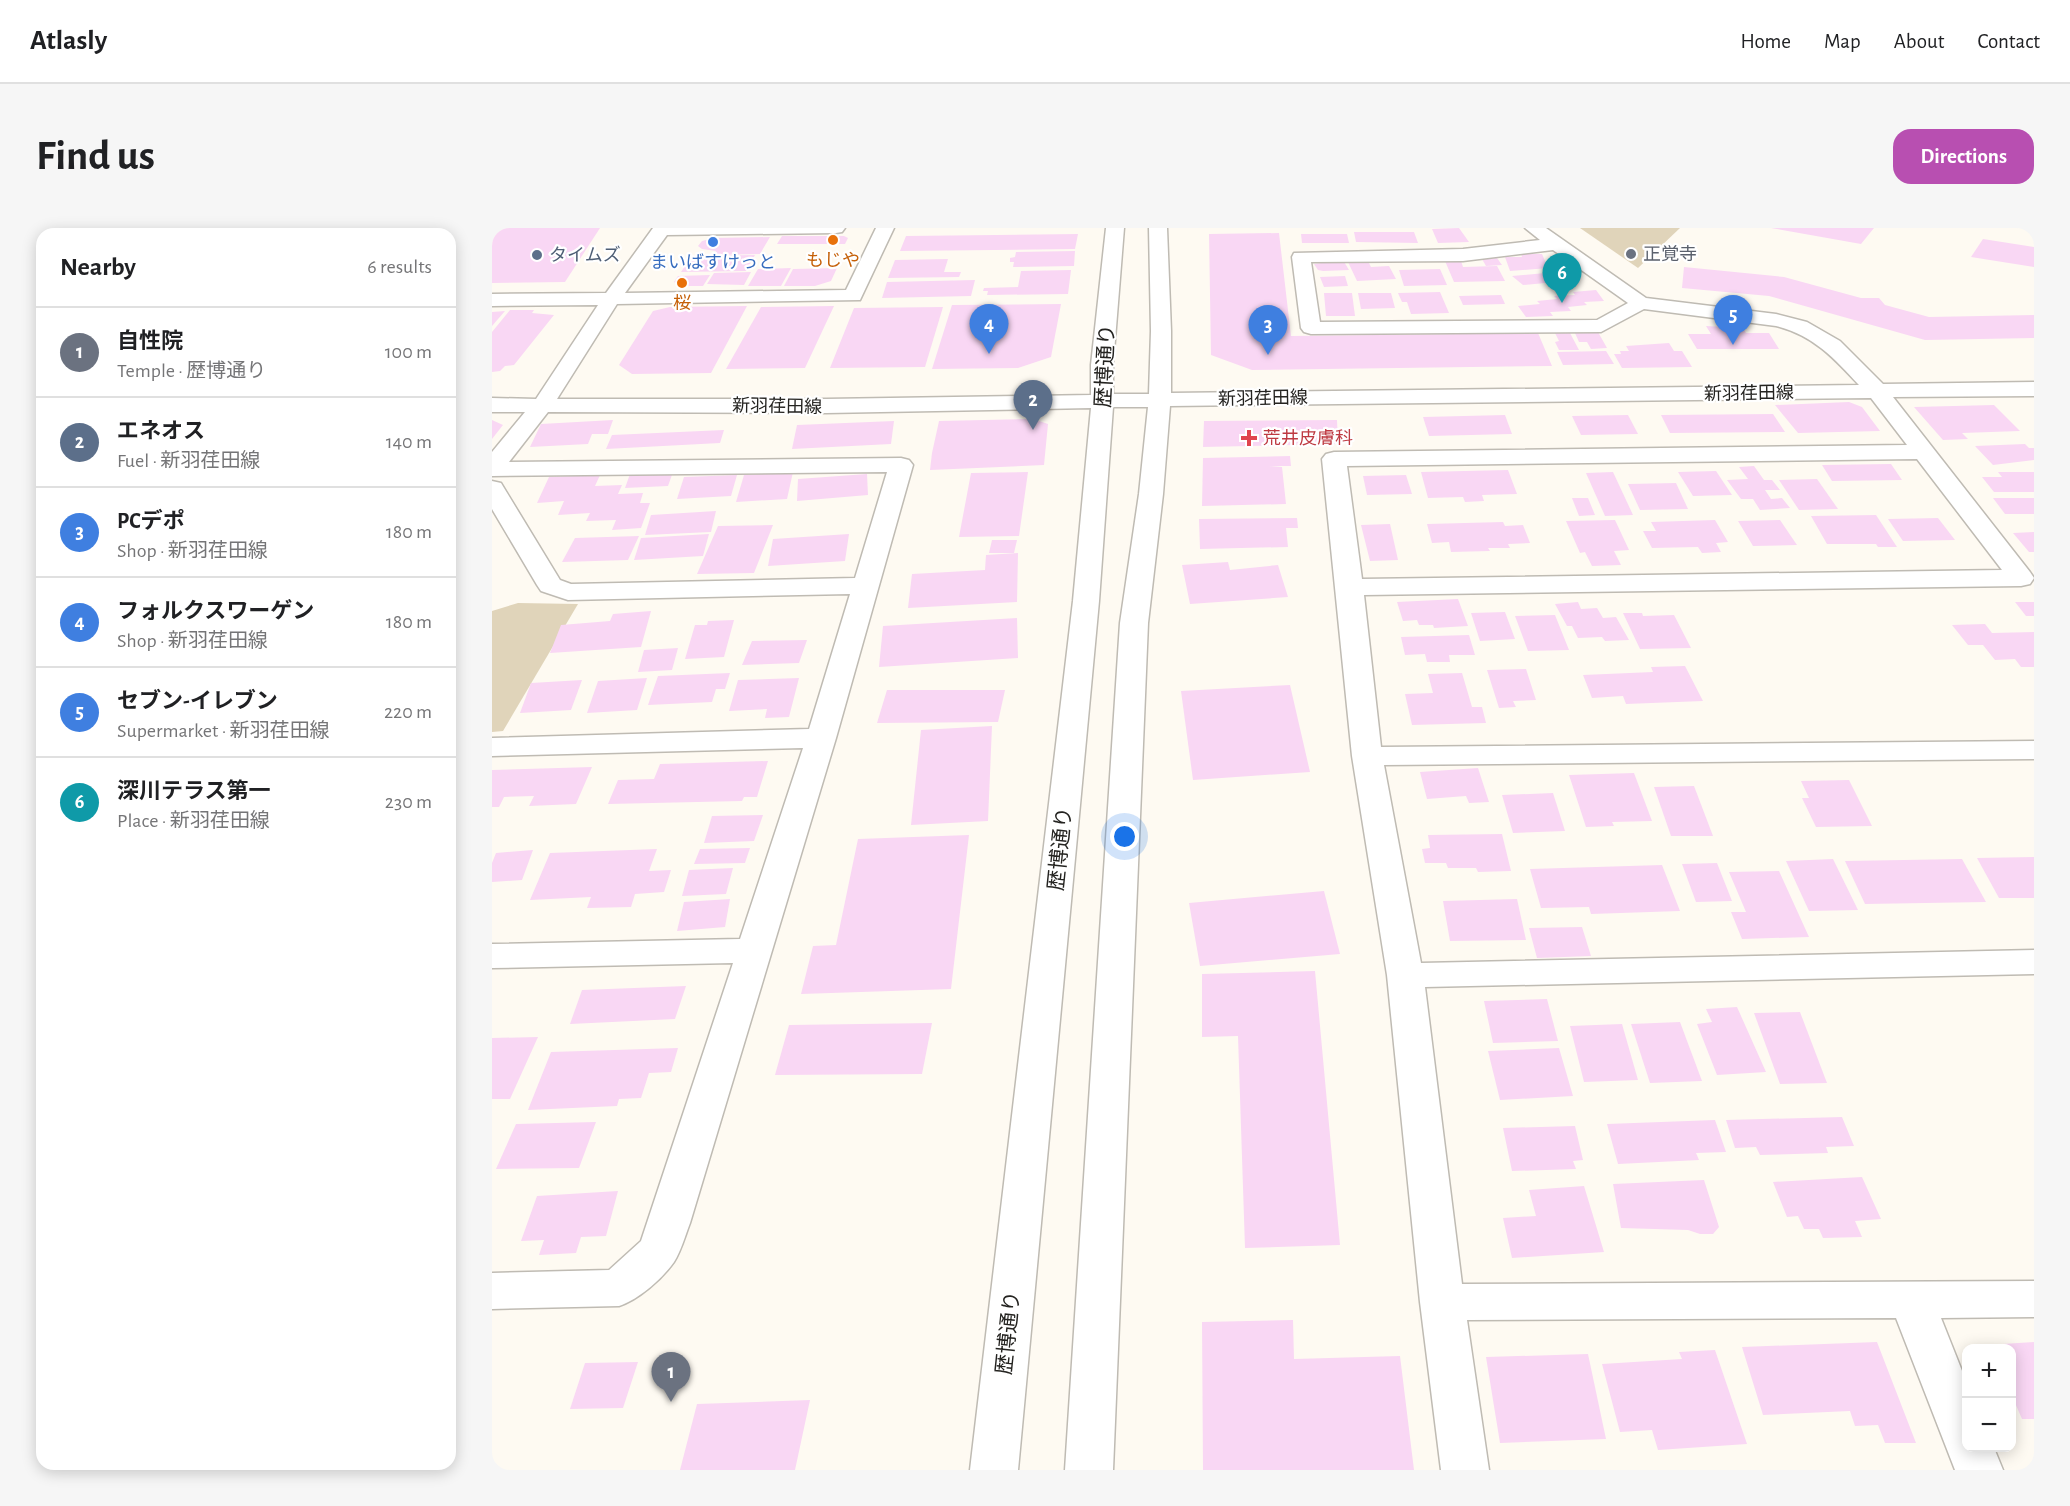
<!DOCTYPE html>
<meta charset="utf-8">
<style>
:root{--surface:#fff;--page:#f6f6f6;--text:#202124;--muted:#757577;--line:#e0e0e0;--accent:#b84fb1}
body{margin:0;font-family:"Alegreya Sans","Noto Sans JP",sans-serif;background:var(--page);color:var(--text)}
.controls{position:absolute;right:18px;bottom:18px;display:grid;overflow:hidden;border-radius:12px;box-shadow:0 3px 15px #0003}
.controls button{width:54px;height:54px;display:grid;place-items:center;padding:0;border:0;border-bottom:2px solid var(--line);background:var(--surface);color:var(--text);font:30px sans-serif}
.you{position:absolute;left:633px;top:609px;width:21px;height:21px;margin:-15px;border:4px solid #fff;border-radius:50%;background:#1a73e8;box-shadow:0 0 0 9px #1a73e833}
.badge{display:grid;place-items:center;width:39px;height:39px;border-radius:50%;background:var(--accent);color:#fff;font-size:20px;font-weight:700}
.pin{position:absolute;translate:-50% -50px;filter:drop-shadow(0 2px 3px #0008)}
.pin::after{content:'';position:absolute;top:32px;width:21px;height:18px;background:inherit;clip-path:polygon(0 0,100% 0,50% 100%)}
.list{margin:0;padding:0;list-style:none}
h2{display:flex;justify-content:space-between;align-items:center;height:78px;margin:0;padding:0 24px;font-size:26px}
h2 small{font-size:20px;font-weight:400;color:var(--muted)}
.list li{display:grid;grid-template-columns:39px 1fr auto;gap:18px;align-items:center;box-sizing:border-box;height:90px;padding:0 24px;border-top:2px solid var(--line)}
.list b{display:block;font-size:22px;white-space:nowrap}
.list p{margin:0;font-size:20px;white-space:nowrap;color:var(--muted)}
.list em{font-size:20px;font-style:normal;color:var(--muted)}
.map{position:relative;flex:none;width:1542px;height:1242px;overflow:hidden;border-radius:18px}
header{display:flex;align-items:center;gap:36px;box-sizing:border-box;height:84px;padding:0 30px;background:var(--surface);border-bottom:2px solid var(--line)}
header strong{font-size:28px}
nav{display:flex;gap:33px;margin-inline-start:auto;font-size:21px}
.intro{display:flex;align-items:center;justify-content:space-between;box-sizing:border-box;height:144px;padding:0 36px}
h1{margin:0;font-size:42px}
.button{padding:15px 27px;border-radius:18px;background:var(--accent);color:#fff;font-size:21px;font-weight:700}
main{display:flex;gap:36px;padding:0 36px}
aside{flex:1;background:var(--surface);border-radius:18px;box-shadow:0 3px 15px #0003}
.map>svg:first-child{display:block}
.green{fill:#e0d4ba}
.building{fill:#f9d7f4}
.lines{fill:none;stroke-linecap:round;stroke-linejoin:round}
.minor-casing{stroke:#bfbbb3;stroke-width:3}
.minor{fill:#fff;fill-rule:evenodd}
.food-dot{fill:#e8710a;stroke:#fff;stroke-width:2}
.shop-dot{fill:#3f7fe0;stroke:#fff;stroke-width:2}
.worship-dot{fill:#6b7280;stroke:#fff;stroke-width:2}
.service-dot{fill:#5c6f8a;stroke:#fff;stroke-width:2}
.health-dot{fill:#e0444e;stroke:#fff;stroke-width:2}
.labels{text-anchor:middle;stroke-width:4.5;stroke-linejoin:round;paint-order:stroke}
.far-worship-label{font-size:18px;fill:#5b616d;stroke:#fff;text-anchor:start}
.far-service-label{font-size:18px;fill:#4e5e75;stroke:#fff;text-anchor:start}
.far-food-label{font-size:18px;fill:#c56008;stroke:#fff}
.far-shop-label{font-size:18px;fill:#366cbe;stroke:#fff}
.far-street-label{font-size:18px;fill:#242320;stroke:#fff}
.far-health-label{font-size:18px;fill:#be3a42;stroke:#fff;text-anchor:start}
.street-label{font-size:21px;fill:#242320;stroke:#fff}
</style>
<header>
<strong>Atlasly</strong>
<nav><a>Home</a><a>Map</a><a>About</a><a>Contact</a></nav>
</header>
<div class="intro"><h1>Find us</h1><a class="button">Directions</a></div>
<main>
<aside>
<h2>Nearby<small>6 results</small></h2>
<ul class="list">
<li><span class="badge" style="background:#6b7280">1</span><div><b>自性院</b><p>Temple · 歴博通り</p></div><em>100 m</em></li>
<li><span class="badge" style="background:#5c6f8a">2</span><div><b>エネオス</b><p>Fuel · 新羽荏田線</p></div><em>140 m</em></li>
<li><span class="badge" style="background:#3f7fe0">3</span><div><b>PCデポ</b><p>Shop · 新羽荏田線</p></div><em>180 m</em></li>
<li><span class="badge" style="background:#3f7fe0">4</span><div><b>フォルクスワーゲン</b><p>Shop · 新羽荏田線</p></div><em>180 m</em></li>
<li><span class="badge" style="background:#3f7fe0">5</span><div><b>セブン-イレブン</b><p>Supermarket · 新羽荏田線</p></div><em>220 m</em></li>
<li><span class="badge" style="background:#0f9aa8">6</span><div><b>深川テラス第一</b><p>Place · 新羽荏田線</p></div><em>230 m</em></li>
</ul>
</aside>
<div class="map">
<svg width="1542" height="1242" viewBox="0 0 1542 1242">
<rect width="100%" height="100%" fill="#fefaf2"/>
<g class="green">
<polygon points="1088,0 1188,0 1146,40"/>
<polygon points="26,375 86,376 11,503 0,504 0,383"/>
</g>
<g class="building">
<polygon points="0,0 108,0 73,54 0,55"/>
<polygon points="967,0 977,14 946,15 940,1"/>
<polygon points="1279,0 1382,0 1369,16"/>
<polygon points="862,4 922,4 926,15 864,14"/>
<polygon points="787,5 799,108 1046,105 1060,138 760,142 719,127 717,6"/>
<polygon points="586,6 583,21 408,23 414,8"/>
<polygon points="809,6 855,6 857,15 810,15"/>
<polygon points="290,8 352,8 356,10 353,16 285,16"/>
<polygon points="278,9 268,26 222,27 224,23 210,21 206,18 210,13 221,10"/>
<polygon points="1491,11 1542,19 1542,39 1479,29"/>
<polygon points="583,23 582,38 521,39 522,34 518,34 518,30 523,29 524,24"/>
<polygon points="1029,26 1050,26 1056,40 1018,43 1013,29 1030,29"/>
<polygon points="263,27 254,43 189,44 200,28"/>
<polygon points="1005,30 1010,37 994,38 990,31"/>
<polygon points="456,31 452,44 469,44 467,49 396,50 403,32"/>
<polygon points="851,32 857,42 831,43 826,42 822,36"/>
<polygon points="876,33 879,39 897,38 904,51 865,53 856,34"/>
<polygon points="953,33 969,33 971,39 1005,38 1013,53 962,54"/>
<polygon points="1192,39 1292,49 1369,70 1387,70 1393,77 1437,89 1542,87 1542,110 1433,112 1277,68 1190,60"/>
<polygon points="299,40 289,58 256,58 266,41"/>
<polygon points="345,40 339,53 323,58 292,58 301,41"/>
<polygon points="948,41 955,57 912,58 907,42"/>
<polygon points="579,42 576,66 495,67 496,63 491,63 492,60 526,59 529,43"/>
<polygon points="259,44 252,57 215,56 222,45"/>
<polygon points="1064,44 1075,53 1031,57 1020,48"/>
<polygon points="218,47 211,58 189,58 182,54 186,48"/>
<polygon points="853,48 856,58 832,59 828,49"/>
<polygon points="483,52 479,68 390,70 395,54"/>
<polygon points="1104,62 1112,73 1092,74 1095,77 1076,79 1079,83 1058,84 1061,88 1034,89 1026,78 1048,76 1045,73 1065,71 1062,68 1083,67 1081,64"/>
<polygon points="948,64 957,85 919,86 915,74 910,74 906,65"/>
<polygon points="832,65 860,65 863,88 834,88"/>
<polygon points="866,65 899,65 903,80 869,81"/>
<polygon points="1009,67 1013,76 971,77 967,68"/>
<polygon points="569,76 559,129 526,140 440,141 460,77"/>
<polygon points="255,78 219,145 140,146 127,137 161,83 178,79"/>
<polygon points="342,78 313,140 234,141 269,79"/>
<polygon points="451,79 433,139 338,140 362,80"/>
<polygon points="18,82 42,82 40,85 62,87 22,137 13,138 8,143 0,144 0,104"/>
<polygon points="13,83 0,98 0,84"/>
<polygon points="1214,98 1251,100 1254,105 1277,105 1287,121 1205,121 1196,106 1219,106"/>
<polygon points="1106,104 1115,120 1099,121 1095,114 1087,114 1083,105"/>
<polygon points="1063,105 1078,105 1087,122 1067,122 1063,114 1067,113"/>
<polygon points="1177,115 1182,123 1190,123 1200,139 1130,140 1122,126 1129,126 1128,123 1137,123 1134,118"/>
<polygon points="1114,123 1122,136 1071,137 1065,124"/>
<polygon points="1357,174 1370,179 1388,203 1306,205 1283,177"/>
<polygon points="1502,177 1528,203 1470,205 1476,211 1451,212 1422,179"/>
<polygon points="1281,186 1293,204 1178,205 1169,187"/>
<polygon points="1013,187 1020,206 937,208 931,189"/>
<polygon points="1136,187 1146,206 1089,207 1080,188"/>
<polygon points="541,191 556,196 552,237 438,242 440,225 447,193"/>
<polygon points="0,192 11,197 0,211"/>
<polygon points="121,192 116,206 100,206 96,216 38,219 49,196"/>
<polygon points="845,192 846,216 711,219 712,193"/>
<polygon points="402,193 399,216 300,221 305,197"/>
<polygon points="232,202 228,215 114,221 120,207"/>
<polygon points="1533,216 1537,220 1542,220 1542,232 1501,237 1483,218"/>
<polygon points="798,228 799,238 777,238 790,239 794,276 710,278 711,230"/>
<polygon points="1399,236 1410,252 1340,253 1330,237"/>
<polygon points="1262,238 1272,252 1280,252 1288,262 1273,262 1279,271 1290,270 1298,280 1268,282 1261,271 1249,271 1235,252 1256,251 1247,239"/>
<polygon points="1016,242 1025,266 990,267 992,273 973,274 971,269 936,270 929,244"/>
<polygon points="1224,243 1240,267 1201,268 1186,244"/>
<polygon points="181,244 176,258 133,260 138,246"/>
<polygon points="301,244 295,271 244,274 252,247"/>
<polygon points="536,244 527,308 467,309 479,245"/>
<polygon points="1121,244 1141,287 1113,288 1094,245"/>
<polygon points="1506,244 1542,244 1542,264 1502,264 1490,249 1510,249"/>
<polygon points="375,246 376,267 305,273 306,251"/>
<polygon points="108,247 103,258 130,257 126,266 151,265 148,275 158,275 149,300 120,302 124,292 94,293 98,285 66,287 72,273 45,275 57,249"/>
<polygon points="245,247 239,268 185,271 192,249"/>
<polygon points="914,247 920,266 875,267 871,248"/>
<polygon points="1325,251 1346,281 1307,282 1287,252"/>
<polygon points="1184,255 1196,281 1148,282 1136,256"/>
<polygon points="1080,270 1096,270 1103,287 1087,288"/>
<polygon points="1501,270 1542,270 1542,286 1513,286"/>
<polygon points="224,283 219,304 153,307 159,287"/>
<polygon points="1384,287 1405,319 1386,319 1384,316 1335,316 1319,288"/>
<polygon points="805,290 806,300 794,300 796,319 708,321 707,291"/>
<polygon points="1446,290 1463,312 1411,313 1396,291"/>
<polygon points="1123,292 1137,322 1122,323 1129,337 1100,338 1093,324 1088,325 1074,293"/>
<polygon points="1223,292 1236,314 1224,315 1229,324 1210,325 1206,319 1160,320 1151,303 1164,303 1159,294"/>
<polygon points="1288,292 1305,317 1261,318 1246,293"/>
<polygon points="1011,294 1013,298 1031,297 1038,315 1016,316 1018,320 996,320 998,323 959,324 957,314 940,315 935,296"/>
<polygon points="898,296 906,332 878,333 869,297"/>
<polygon points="281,297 262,345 205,346 226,298"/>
<polygon points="1542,304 1542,324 1537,324 1521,305"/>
<polygon points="217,306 211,328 142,332 149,310"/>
<polygon points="357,306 353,333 276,338 281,311"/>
<polygon points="147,308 136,332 70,334 83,310"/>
<polygon points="500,312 525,312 522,325 497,325"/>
<polygon points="526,325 525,374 416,380 420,346 493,342 494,327"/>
<polygon points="736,334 738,342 786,337 796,369 698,376 690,337"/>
<polygon points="966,371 976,398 942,400 941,397 927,397 925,392 911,393 905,374"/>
<polygon points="1086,374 1089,381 1105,380 1111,390 1124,389 1137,412 1113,413 1110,409 1086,410 1080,398 1075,398 1063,376"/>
<polygon points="1523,374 1542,374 1542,388 1534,388"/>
<polygon points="159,383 149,419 58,425 69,397 118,393 121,386"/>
<polygon points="1013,384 1023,411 988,413 979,385"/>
<polygon points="1131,385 1150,385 1151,388 1182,387 1199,420 1148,421"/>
<polygon points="1063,387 1077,422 1036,423 1023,388"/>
<polygon points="525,390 526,430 387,439 391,398"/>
<polygon points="242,392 232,429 193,431 203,397 215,397 216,393"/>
<polygon points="1493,396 1500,405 1542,404 1542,439 1529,439 1523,431 1503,432 1491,417 1476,417 1460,397"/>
<polygon points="977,407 983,427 957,427 958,434 935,434 933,426 913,427 909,409"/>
<polygon points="315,412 307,435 250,437 260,413"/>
<polygon points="186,420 180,442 146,444 152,422"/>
<polygon points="1193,438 1211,473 1134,476 1131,468 1100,470 1091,447 1161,444 1159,439"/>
<polygon points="1034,441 1044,472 1021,473 1024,479 1007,480 995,442"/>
<polygon points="238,445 233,461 224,461 220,474 156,477 166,448"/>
<polygon points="970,445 980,479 990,479 994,495 920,497 913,466 941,465 936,446"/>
<polygon points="155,450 145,482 95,485 106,453"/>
<polygon points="307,450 297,489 273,490 275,481 237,483 246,452"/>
<polygon points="90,452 79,482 28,485 39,455"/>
<polygon points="798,457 818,544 701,552 689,463"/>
<polygon points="395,462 513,462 506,494 385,495"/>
<polygon points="500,498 496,593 419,597 429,502"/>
<polygon points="276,533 265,569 252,569 250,573 116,576 126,552 162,551 168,536"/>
<polygon points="100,539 84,576 37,578 42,568 12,569 7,579 0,579 0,542"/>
<polygon points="986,540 997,574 977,575 974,568 935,571 928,544"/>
<polygon points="1142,545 1160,593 1120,594 1122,598 1094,599 1077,547"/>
<polygon points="1357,552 1380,598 1324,599 1310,570 1317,570 1309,553"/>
<polygon points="1202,558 1221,608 1179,608 1162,559"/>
<polygon points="1061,565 1073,603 1021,605 1010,567"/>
<polygon points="271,587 262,613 212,615 220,588"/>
<polygon points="1010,606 1019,643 986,644 984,640 956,640 954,635 933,635 930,621 938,620 936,607"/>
<polygon points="477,607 459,761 309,766 321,718 344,717 366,611"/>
<polygon points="258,620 253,635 202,636 208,621"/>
<polygon points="165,621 157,643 179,642 172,664 143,666 139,679 95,680 99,669 38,672 58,625"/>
<polygon points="41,622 30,652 0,654 0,635 4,625"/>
<polygon points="1542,629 1542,670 1507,670 1485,630"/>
<polygon points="1341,631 1366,682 1317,683 1294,633"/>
<polygon points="1470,631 1494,674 1373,676 1353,633"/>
<polygon points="1225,635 1240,673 1204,674 1190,636"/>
<polygon points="1170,637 1188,683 1099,686 1097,679 1049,680 1038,641"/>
<polygon points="241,640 234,666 190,668 197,642"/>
<polygon points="1287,643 1317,709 1250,711 1239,684 1254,684 1237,644"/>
<polygon points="832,663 848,726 708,738 697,675"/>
<polygon points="238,671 233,699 185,703 192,674"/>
<polygon points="1025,671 1034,712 958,713 951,673"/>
<polygon points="1090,699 1099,728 1045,730 1037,700"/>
<polygon points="823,743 848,1017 753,1020 746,808 710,809 710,746"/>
<polygon points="194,758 183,791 78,796 90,762"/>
<polygon points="1055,771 1066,813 1001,815 992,773"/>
<polygon points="1245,779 1274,844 1225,847 1205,796 1220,794 1214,781"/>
<polygon points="1308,784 1335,855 1288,856 1262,785"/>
<polygon points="1188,794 1210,853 1158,855 1139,796"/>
<polygon points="440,795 430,846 283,847 297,797"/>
<polygon points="1130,796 1146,852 1092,854 1078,798"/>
<polygon points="46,809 18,871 0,871 0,810"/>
<polygon points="186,820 179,844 157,845 149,870 127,871 125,878 36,882 59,824"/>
<polygon points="1067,820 1081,868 1008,872 996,823"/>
<polygon points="1350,889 1362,918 1334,919 1336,925 1268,927 1264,919 1243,920 1234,892"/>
<polygon points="1223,892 1234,924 1204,925 1207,932 1126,936 1115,896"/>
<polygon points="104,894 87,940 4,941 24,896"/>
<polygon points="1083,898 1091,932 1081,933 1084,941 1020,943 1011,900"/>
<polygon points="1370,949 1389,991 1363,993 1370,1009 1331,1010 1327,1001 1312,1001 1306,988 1295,989 1281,954"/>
<polygon points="1212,952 1227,999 1221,1006 1208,1006 1196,1002 1129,1000 1121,956"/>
<polygon points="1092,958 1112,1024 1020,1030 1011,990 1044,988 1037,962"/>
<polygon points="126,963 114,1008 89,1009 84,1025 47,1027 52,1012 29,1013 45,968"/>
<polygon points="801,1092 802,1131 908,1128 922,1242 711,1242 710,1094"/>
<polygon points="1385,1114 1424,1215 1393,1215 1386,1197 1363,1198 1358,1183 1271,1187 1250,1119"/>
<polygon points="1542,1114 1542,1191 1530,1191 1520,1168 1520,1120 1497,1120 1495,1117"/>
<polygon points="1223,1122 1255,1216 1166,1222 1160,1202 1128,1204 1110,1136 1190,1131 1187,1124"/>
<polygon points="1096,1126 1114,1211 1008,1215 994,1129"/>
<polygon points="146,1134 131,1180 78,1181 93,1135"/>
<polygon points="318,1172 303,1242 188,1242 205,1176"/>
</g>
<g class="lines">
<g class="minor-casing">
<path id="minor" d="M161 0H353L350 4 344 5 175 7 133 65 354 62 384 0H402L368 72 125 76 65 171H334L599 167V137L614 0H632L621 137V166H657L659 103 657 0H675L679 103V165L1367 157C1341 129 1322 108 1284 98L1152 81 1109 104 819 106 812 104 809 100 800 29 802 25 971 21 1048 12 1033 0H1054L1154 70 1284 86 1315 94 1348 113 1391 156 1542 154V168L1401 169 1538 344 1542 350 1538 356 1529 358 872 367 889 519 1542 513V531L892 537 929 735 1542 722V746L933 759 970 1056 1542 1053V1089L1449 1090 1474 1153V1220H1502L1511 1242H1463L1404 1090 975 1092 997 1242H949L928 1074 895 747 860 528 830 231 834 226 842 224 1415 217 1379 170 678 178 671 266 656 395 621 1242H573L628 395 647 266 656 179H621L607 373 526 1242H478L581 373 599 180 334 185 56 184 17 234 409 230 417 232 421 237 344 510 198 995C193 1008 189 1023 182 1034 170 1051 146 1072 127 1078L0 1081V1045L117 1042 149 1013 241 735 0 740V716L248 711 311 520 0 528V510L317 501 358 366 76 372 49 363 45 357 0 281V253L9 255 12 260 68 352 79 356 363 350 395 244 0 248V224L33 184H0V170L44 171 106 77 0 78V66L114 65ZM1061 22 1136 75 1105 92 828 94 819 34 971 33ZM1425 231 1510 342 870 351 855 238Z"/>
</g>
<use href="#minor" class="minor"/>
</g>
<g class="food-dot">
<circle cx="341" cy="12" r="6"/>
<circle cx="190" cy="55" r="6"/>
</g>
<circle class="shop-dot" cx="221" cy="14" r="6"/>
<circle class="worship-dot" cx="1139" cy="26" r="6"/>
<circle class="service-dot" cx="45" cy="27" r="6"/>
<path class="health-dot" d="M754 201h6v6h6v6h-6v6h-6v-6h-6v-6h6z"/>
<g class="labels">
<g class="far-worship-label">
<text x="1151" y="32">正覚寺</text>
</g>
<g class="far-service-label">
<text x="57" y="33">タイムズ</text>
</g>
<g class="far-food-label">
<text x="341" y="38">もじや</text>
<text x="190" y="81">桜</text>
</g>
<g class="far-shop-label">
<text x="221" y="40">まいばすけっと</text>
</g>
<g class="far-street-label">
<text transform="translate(1257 165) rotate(-1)" y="6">新羽荏田線</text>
<text transform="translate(771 170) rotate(-1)" y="6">新羽荏田線</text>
<text transform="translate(285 178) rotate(1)" y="6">新羽荏田線</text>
</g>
<g class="far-health-label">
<text x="771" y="216">荒井皮膚科</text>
</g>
<g class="street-label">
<text transform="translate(613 138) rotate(-87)" y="7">歴博通り</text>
<text transform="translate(568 621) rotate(-84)" y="7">歴博通り</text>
<text transform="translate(516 1105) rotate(-84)" y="7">歴博通り</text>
</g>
</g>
</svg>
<div class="controls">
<button>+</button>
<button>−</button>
</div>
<div class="you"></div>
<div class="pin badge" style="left:179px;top:1174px;background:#6b7280">1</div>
<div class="pin badge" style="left:541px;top:202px;background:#5c6f8a">2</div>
<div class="pin badge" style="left:776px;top:127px;background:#3f7fe0">3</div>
<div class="pin badge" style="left:497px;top:126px;background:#3f7fe0">4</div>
<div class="pin badge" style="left:1241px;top:117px;background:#3f7fe0">5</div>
<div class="pin badge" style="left:1070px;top:75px;background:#0f9aa8">6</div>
</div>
</main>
